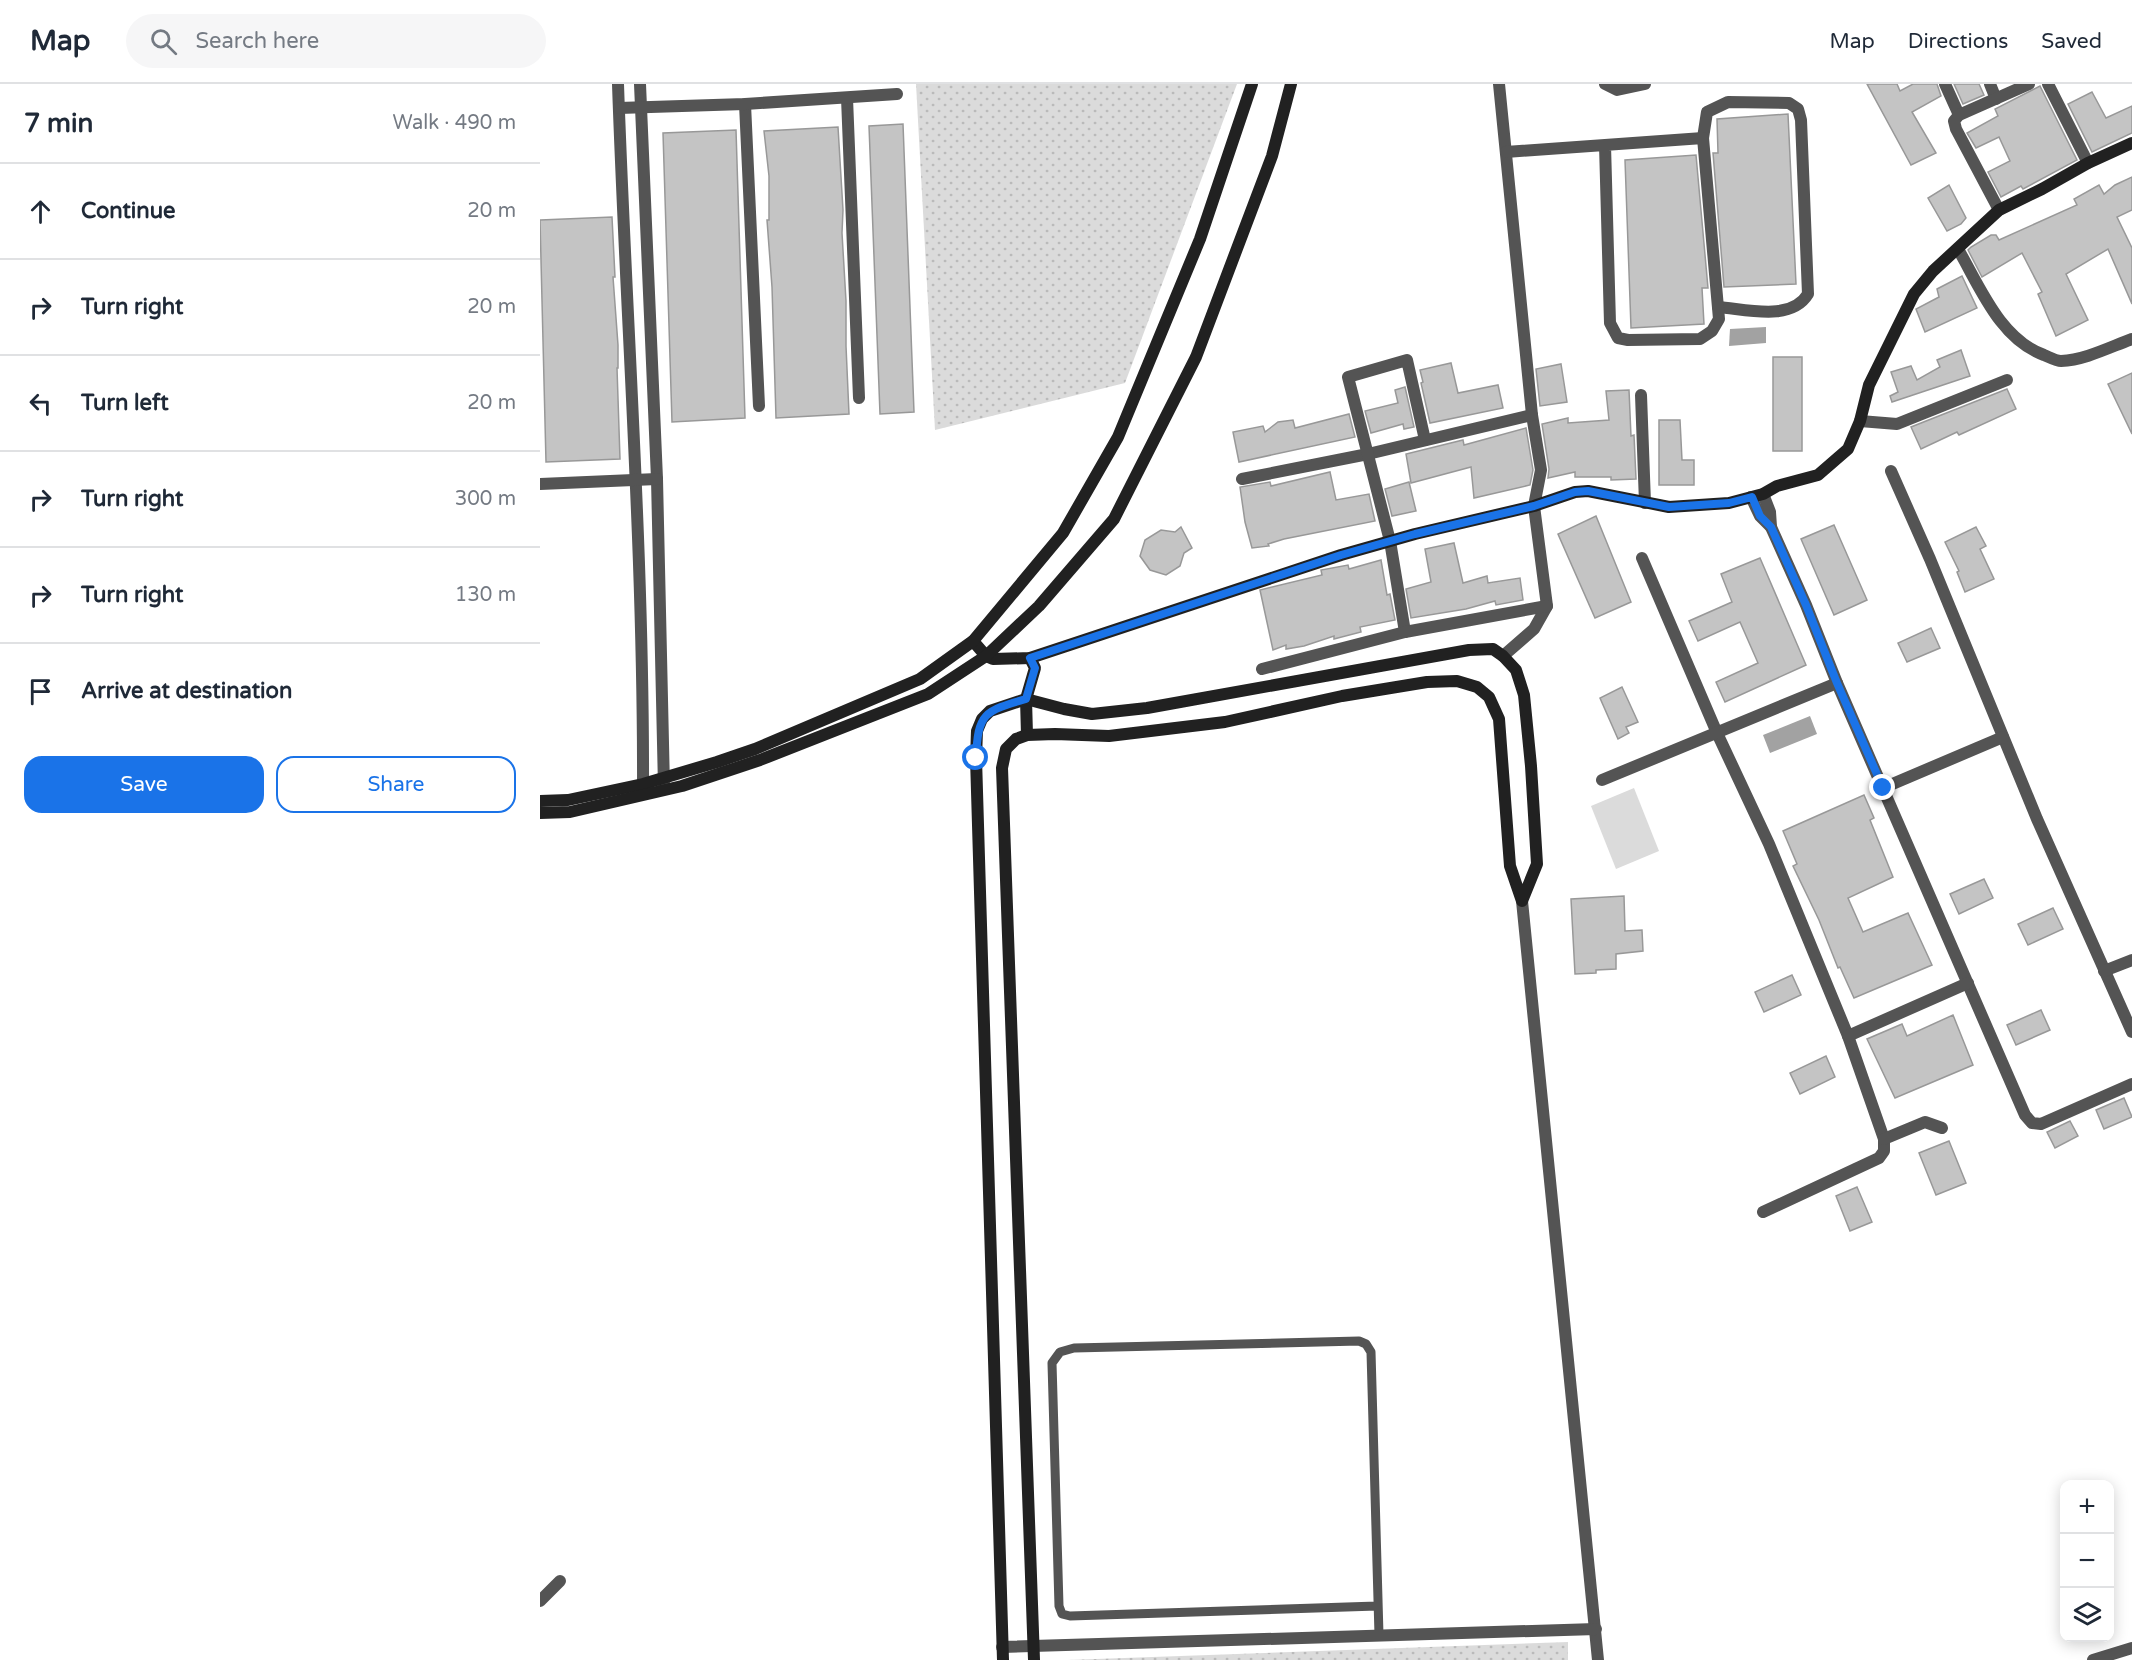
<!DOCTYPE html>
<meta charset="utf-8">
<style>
:root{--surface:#fff;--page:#f6f6f7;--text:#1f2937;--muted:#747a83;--line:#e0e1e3;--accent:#1a73e8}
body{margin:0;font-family:"Varela Round",sans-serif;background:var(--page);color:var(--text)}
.controls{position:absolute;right:18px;bottom:18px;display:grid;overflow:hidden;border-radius:12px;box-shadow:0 3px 15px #0003}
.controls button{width:54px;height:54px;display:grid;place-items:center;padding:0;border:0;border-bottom:2px solid var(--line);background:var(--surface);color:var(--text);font:30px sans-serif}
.stop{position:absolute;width:18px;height:18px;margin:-14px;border:4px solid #1a73e8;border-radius:50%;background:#fff}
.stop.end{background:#1a73e8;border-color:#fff;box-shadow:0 2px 6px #0008}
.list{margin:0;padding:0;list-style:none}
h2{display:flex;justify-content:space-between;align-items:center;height:78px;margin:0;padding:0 24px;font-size:26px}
h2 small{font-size:20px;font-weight:400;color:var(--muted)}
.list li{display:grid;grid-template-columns:39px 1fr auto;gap:18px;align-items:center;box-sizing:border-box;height:96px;padding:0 24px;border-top:2px solid var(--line)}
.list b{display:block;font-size:22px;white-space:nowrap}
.list em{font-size:20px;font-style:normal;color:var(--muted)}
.actions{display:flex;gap:12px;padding:18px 24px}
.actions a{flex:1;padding:14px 0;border:2px solid var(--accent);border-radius:18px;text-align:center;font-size:21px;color:var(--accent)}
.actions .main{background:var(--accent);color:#fff}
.icon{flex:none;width:33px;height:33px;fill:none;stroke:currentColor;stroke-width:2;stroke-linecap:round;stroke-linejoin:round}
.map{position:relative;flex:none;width:1592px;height:1576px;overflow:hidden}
header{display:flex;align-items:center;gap:36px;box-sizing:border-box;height:84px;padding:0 30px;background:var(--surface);border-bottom:2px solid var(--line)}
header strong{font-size:28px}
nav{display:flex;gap:33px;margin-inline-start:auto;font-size:21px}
.search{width:420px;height:54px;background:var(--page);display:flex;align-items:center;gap:15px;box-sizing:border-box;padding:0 21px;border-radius:33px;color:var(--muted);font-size:22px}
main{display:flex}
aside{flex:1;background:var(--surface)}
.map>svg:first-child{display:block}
.grass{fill:url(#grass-dots)}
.pitch{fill:#dbdbdb}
.water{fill:#a2a2a2}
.building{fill:#c4c4c4;stroke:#989898;stroke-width:1.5}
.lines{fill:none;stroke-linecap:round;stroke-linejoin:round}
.lane{stroke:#545454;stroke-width:9}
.street{stroke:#545454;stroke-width:12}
.secondary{stroke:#212121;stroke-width:12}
.route{stroke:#1a73e8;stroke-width:8}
</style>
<header>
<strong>Map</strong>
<div class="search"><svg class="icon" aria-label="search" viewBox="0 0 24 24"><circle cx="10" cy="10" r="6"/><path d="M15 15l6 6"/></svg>Search here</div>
<nav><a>Map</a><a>Directions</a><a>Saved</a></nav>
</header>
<main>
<aside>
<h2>7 min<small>Walk · 490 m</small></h2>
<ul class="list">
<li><svg class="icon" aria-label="ahead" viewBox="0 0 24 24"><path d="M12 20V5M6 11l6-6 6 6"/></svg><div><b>Continue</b></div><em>20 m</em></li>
<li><svg class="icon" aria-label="right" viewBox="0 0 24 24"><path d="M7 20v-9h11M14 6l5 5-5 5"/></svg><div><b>Turn right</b></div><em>20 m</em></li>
<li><svg class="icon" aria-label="left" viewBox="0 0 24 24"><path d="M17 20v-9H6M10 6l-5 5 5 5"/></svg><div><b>Turn left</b></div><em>20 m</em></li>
<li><svg class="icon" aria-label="right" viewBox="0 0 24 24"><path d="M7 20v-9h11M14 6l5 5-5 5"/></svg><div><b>Turn right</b></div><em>300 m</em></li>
<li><svg class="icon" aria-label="right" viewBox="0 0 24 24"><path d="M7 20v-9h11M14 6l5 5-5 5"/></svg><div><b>Turn right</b></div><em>130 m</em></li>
<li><svg class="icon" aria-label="arrive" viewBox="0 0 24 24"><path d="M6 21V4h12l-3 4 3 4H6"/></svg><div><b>Arrive at destination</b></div></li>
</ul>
<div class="actions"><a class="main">Save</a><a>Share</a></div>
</aside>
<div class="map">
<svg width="1592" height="1576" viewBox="0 0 1592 1576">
<defs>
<pattern id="grass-dots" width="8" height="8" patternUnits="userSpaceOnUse" patternTransform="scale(1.5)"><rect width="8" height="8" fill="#dbdbdb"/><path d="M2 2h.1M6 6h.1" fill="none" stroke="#bababa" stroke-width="1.8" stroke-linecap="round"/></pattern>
</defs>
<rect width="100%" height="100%" fill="#fff"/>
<g class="grass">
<polygon points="376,0 697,0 585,299 395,346"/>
<polygon points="1028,1558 1028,1576 528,1576"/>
</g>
<polygon class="pitch" points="1094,704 1119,767 1076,785 1051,722"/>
<g class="water">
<polygon points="1226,243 1226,259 1189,262 1190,245"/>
<polygon points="1270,632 1277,650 1230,669 1223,651"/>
</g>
<g class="building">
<polygon points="1327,0 1357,0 1360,7 1373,0 1397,0 1401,12 1372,28 1396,69 1371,81"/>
<polygon points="1414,0 1439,0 1444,11 1423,20"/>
<polygon points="1500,2 1537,76 1483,105 1481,102 1461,113 1448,88 1470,77 1459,53 1436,64 1427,49 1458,32 1455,25"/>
<polygon points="1552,8 1566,34 1592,22 1592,49 1552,68 1528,20"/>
<polygon points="1248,30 1256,200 1184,203 1173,69 1178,69 1177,35"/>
<polygon points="363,40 374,328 340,330 329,42"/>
<polygon points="298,43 303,126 302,149 306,217 306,262 309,330 236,334 232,203 227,136 229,136 229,92 224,47"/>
<polygon points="196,46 205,334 132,338 123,49"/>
<polygon points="1156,71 1168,204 1162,204 1164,240 1091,244 1085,76"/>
<polygon points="1592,93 1592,126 1577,133 1592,164 1592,220 1568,165 1526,190 1548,236 1516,252 1498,210 1502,208 1482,169 1442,193 1428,166 1431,163 1451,151 1456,151 1459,156 1537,121 1534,115 1559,101 1564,110 1575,101"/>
<polygon points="1409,101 1426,134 1421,140 1407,147 1388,114"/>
<polygon points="72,133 75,193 73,193 78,261 78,284 77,284 80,375 6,378 0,136"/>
<polygon points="1422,192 1437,224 1385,248 1376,225 1399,213 1397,205"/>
<polygon points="1421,266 1430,292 1352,318 1350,312 1358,308 1351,288 1371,282 1377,296 1400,283 1397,276"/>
<rect x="1233" y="273" width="29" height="94"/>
<polygon points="911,279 918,309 958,301 963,324 890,339 881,299 883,298 880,286"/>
<polygon points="1021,280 1027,318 1000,322 996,285"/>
<polygon points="1592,289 1592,350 1568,300"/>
<polygon points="865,303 874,343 864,345 863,340 831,349 825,327 858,319 855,306"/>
<polygon points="1467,305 1476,325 1419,351 1417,348 1381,365 1371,343"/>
<polygon points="1089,306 1091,352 1094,351 1096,395 1071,396 1071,393 1035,393 1035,388 1008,394 1009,385 1002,340 1028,334 1028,339 1069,336 1066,307"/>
<polygon points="809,330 815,353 699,378 693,348 723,342 725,348 738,338 753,336 755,344"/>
<polygon points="1119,336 1140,336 1142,376 1154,376 1154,401 1119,401"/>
<polygon points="986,344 993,386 990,401 934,414 931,383 871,399 866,370 923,356 924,361"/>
<polygon points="790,388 796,416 829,410 835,437 744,455 728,460 729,462 712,464 705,438 700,403 730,398 731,402"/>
<polygon points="869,398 876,427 852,432 845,405"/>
<polygon points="1056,432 1091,518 1055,534 1018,450"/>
<polygon points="1294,441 1327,516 1294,531 1261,455"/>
<polygon points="641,443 652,464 644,469 640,482 626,491 610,486 600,472 605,456 621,446 635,448"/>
<polygon points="1436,443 1446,462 1440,465 1454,495 1425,508 1417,488 1419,487 1405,458"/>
<polygon points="914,459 923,499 947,492 948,499 980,494 983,516 956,521 955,517 926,525 871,534 866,505 891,498 885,465"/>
<polygon points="1220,474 1266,581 1185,618 1176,598 1218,579 1200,538 1158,557 1149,537 1192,518 1181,490"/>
<polygon points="841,476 847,511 850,510 855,536 820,543 821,548 794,555 794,552 764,562 746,565 746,561 733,566 720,506 782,491 781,486 808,481 809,485"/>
<polygon points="1391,544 1400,564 1367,578 1358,559"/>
<polygon points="1082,603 1098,638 1086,643 1089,649 1078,655 1060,614"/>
<polygon points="1324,711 1334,734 1330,736 1353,793 1308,814 1323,848 1368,829 1392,881 1314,914 1300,883 1298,884 1279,836 1253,782 1257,780 1243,747"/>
<polygon points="1444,795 1453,814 1419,830 1410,810"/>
<polygon points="1084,812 1085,847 1102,846 1103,867 1076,870 1076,885 1056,886 1056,889 1035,890 1031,815"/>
<polygon points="1513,824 1523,845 1488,861 1478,840"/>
<polygon points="1252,891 1261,911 1224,928 1215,908"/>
<polygon points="1501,926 1510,946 1476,961 1467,941"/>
<polygon points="1413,931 1433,981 1355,1014 1327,955 1362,940 1367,952"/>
<polygon points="1286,972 1295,993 1260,1010 1250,989"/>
<polygon points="1584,1014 1592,1033 1564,1045 1556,1026"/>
<polygon points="1530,1037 1538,1052 1515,1064 1507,1048"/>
<polygon points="1409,1057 1426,1099 1396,1111 1379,1069"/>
<polygon points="1317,1103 1332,1138 1310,1147 1296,1112"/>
</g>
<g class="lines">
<polyline class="lane" points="837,1522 530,1532 522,1530 519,1522 512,1279 520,1268 534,1264 819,1257 826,1260 831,1268 839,1551"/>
<g class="street">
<path d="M78 0C86 236 104 473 103 709"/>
<polyline points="100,0 117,395 124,703"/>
<polyline points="959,0 992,331 1001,386 994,422 1007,522 994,545 963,572"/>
<polyline points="1065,0 1077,6 1105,0"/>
<polyline points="1405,0 1419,31"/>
<polyline points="1450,0 1456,15"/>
<polyline points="1508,0 1548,79"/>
<polyline points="307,14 319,314"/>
<polyline points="205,20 219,322"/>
<polyline points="79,24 205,20 357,10"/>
<path d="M1163 54 1167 28 1188 18 1249 19 1258 25 1261 36 1268 210C1251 238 1206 225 1178 223"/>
<polyline points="966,68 1163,54 1179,235 1172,247 1160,255 1088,256 1078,254 1070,239 1065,61"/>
<polyline points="1459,126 1416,45 1414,37 1419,31 1489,0"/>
<path d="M1418 165C1440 203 1460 255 1504 271 1509 273 1516 277 1521 277 1545 276 1570 263 1592 255"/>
<polyline points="1101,311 1105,419"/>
<polyline points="1320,337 1357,340 1467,296"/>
<polyline points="1351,387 1390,475 1497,735 1592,948"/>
<polyline points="702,395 828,370 992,331"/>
<polyline points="0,400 117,395"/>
<polyline points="1223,410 1230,428 1231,443"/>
<polyline points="1211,413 1220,432 1231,443 1266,521 1297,599 1485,1031 1492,1039 1501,1040 1592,1000"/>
<polyline points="1102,474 1177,649 1229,760 1308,952 1344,1055 1344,1067 1339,1074 1223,1128"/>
<polyline points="865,548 850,457 808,293 867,276 885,356"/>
<polyline points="722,585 865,548 1007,522"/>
<polyline points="1062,696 1297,599"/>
<polyline points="1343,704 1463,653"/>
<polyline points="982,817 1058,1576"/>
<polyline points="1564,887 1592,876"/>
<polyline points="1308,952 1428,899"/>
<polyline points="1344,1055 1385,1038 1402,1044"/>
<polyline points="0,1517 20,1497"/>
<polyline points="462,1563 1056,1545"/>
<polyline points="1553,1576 1592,1564"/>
</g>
<g class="secondary">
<polyline points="433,557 446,572 453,575 490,574 801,471 875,450 994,422 1035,408 1048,407 1129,423 1189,419 1223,410 1237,402 1278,391 1308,365 1320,337 1329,301 1374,210 1393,187 1459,126 1502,105 1548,79 1592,59"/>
<polyline points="487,651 486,615 495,584 490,574"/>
<polyline points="0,717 28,716 103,700 177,678 215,665 380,595 433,557 523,449 578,353 660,155 712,0"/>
<polyline points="0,729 30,728 142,702 220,676 388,610 446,572 499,522 574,435 656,273 732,72 751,0"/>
<polyline points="463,1576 436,674 437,647 442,635 450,627 486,615 524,625 552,630 607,624 929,566 953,565 963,572 976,586 984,611 991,682 997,780 982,817 970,782 959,635 949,613 937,603 917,597 887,598 802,612 685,638 569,652 515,650 487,651 476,655 466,665 462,684 494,1576"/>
</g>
</g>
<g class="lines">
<path class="route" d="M436 674C438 629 444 627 486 615L495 584 490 574 801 471 875 450 994 422 1035 408 1048 407 1129 423 1189 419 1212 413 1220 432 1231 443 1266 521 1297 599 1343 704"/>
</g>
</svg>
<div class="controls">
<button>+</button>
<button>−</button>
<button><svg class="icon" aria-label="layers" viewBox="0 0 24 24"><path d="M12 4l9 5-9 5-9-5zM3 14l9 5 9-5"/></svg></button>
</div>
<div class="stop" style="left:436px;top:674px"></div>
<div class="stop end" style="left:1343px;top:704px"></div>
</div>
</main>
